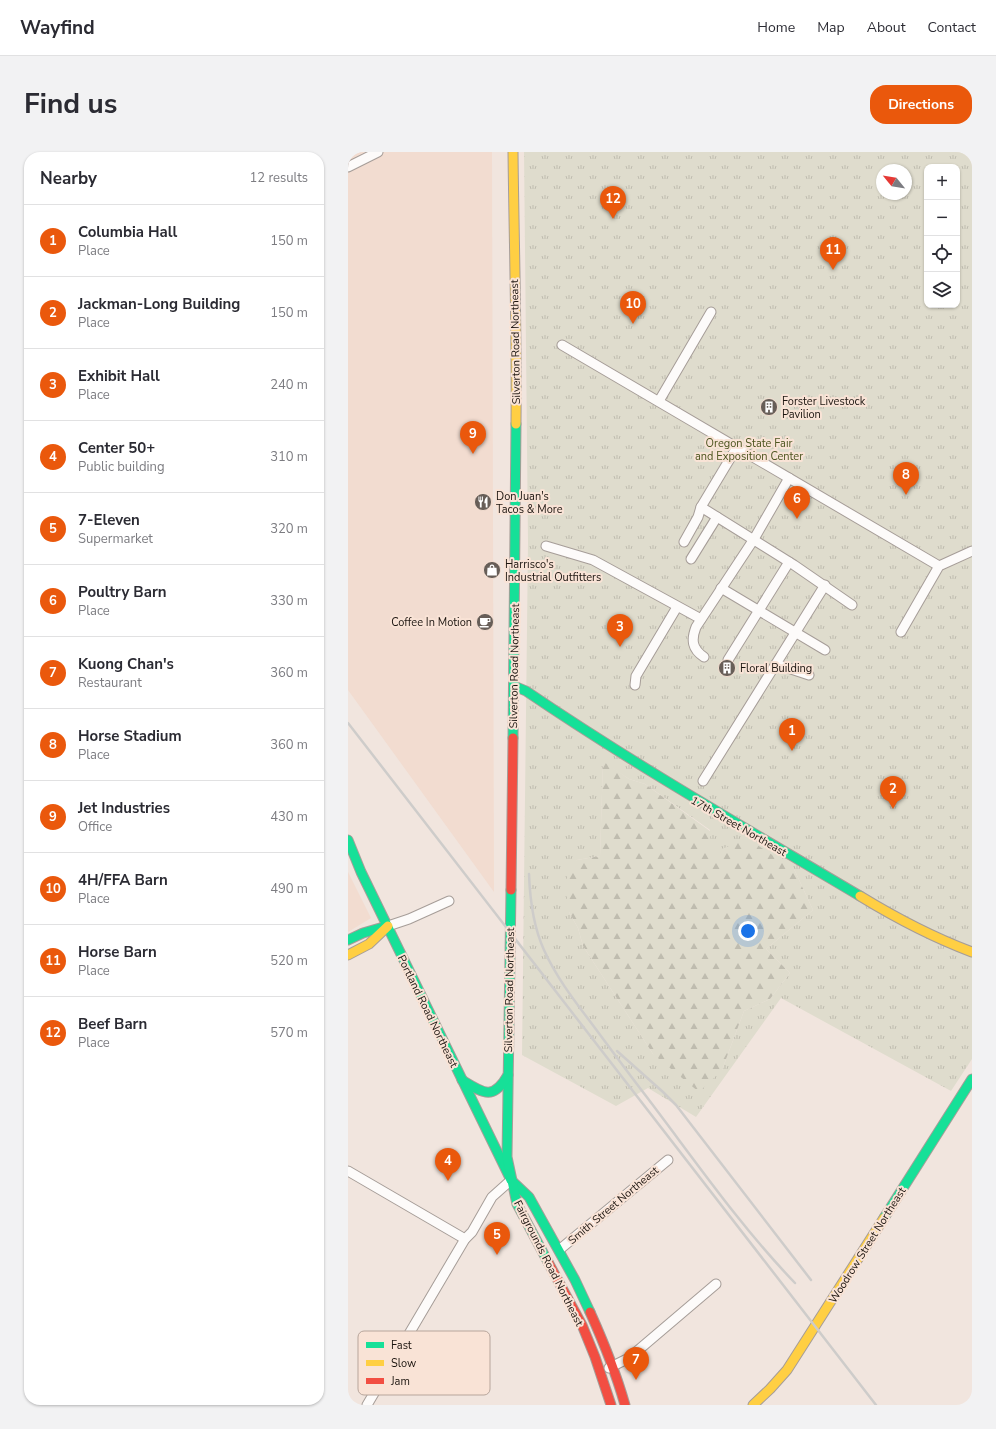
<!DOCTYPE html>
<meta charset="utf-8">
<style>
:root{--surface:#fff;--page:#f2f2f3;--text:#2b2b33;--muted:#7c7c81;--line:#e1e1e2;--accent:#ea580c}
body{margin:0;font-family:"Nunito Sans",sans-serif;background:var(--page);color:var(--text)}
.controls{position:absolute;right:12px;top:12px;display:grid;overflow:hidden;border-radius:8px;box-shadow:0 1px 3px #0004}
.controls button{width:36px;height:36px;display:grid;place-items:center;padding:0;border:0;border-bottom:1px solid var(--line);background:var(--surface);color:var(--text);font:20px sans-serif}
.compass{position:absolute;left:528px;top:12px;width:36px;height:36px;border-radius:50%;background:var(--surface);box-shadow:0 1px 3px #0004;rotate:300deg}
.you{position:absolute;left:400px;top:779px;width:14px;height:14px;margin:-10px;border:3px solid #fff;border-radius:50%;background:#1a73e8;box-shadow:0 0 0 6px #1a73e833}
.badge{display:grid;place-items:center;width:26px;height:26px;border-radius:50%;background:var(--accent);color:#fff;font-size:13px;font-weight:700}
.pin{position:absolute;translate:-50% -33px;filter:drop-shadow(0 1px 2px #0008)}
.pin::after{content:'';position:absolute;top:21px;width:14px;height:12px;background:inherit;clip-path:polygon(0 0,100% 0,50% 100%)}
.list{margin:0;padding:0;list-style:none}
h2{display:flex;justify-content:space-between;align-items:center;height:52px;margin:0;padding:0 16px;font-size:17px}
h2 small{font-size:13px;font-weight:400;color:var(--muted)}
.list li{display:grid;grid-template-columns:26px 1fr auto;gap:12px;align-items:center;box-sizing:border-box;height:72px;padding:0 16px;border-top:1px solid var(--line)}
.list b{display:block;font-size:15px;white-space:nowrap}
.list p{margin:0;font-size:13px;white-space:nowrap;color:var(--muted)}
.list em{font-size:13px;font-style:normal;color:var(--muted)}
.icon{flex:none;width:22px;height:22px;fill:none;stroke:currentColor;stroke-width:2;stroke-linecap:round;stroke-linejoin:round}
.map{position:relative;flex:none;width:624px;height:1253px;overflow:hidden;border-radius:16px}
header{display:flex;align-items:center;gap:24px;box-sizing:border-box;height:56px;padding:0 20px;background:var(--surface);border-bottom:1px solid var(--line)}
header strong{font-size:19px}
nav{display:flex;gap:22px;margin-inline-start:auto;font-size:14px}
.intro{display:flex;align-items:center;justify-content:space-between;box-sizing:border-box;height:96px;padding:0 24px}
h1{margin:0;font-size:28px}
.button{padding:10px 18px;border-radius:16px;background:var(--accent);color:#fff;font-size:14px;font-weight:700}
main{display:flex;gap:24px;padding:0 24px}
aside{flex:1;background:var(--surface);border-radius:16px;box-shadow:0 1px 3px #0004}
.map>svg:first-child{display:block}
.built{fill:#f2dcd0}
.grass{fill:url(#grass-tufts);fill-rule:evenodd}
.forest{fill:url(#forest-firs)}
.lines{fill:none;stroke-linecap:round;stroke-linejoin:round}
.street-casing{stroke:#a69d98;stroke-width:11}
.fast-casing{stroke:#a69d98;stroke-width:11}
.slow-casing{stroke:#a69d98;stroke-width:11}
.jam-casing{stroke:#a69d98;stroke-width:11}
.street{stroke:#fdfbfa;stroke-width:9}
.fast{stroke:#16e098;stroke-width:9}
.slow{stroke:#ffcf43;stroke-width:9}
.jam{stroke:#f24e42;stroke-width:9}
.rail{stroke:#ceccca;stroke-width:2.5}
.labels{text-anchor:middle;stroke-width:4;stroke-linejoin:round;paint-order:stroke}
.street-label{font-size:11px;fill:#1c1510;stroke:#f9e3d6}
.poi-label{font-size:11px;fill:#1c1510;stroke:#f9e3d6;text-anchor:start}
.park-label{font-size:11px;fill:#4d5520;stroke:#f9e3d6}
.key{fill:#f9e3d6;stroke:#b7a59b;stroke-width:1}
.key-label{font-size:11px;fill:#1c1510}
</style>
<header>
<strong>Wayfind</strong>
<nav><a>Home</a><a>Map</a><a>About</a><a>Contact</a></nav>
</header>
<div class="intro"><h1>Find us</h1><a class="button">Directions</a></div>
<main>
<aside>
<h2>Nearby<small>12 results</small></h2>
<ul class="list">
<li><span class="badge">1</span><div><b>Columbia Hall</b><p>Place</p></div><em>150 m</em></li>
<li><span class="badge">2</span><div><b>Jackman-Long Building</b><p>Place</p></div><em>150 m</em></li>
<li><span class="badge">3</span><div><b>Exhibit Hall</b><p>Place</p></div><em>240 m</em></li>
<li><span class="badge">4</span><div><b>Center 50+</b><p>Public building</p></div><em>310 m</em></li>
<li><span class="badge">5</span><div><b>7-Eleven</b><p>Supermarket</p></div><em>320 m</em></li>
<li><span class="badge">6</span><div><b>Poultry Barn</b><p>Place</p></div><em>330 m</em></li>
<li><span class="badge">7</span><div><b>Kuong Chan's</b><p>Restaurant</p></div><em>360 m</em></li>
<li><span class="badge">8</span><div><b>Horse Stadium</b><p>Place</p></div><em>360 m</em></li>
<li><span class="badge">9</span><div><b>Jet Industries</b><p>Office</p></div><em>430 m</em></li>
<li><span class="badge">10</span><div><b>4H/FFA Barn</b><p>Place</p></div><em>490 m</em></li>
<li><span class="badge">11</span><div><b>Horse Barn</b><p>Place</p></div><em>520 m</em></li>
<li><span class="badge">12</span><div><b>Beef Barn</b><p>Place</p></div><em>570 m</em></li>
</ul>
</aside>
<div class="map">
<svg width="624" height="1253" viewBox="0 0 624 1253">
<defs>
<pattern id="grass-tufts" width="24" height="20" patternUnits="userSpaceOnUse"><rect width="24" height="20" fill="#dfdccd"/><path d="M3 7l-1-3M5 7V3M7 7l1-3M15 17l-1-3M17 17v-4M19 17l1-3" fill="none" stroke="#bfbcaf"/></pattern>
<pattern id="forest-firs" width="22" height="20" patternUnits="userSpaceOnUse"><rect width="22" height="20" fill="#dfdccd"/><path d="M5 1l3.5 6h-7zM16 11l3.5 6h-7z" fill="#bfbcaf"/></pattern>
</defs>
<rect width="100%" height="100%" fill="#f1e5de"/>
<g class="built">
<polygon points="0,0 144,0 146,740 0,538"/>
<polygon points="0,720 23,766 0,780"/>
</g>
<path class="grass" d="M176 0H624V907L603 939 433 846 348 965 300 936 268 954 174 903 180 390ZM579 15H609V153H579ZM534 18H558V42H534ZM255 610 281 627 297 632 362 678V702L446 717 465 758 418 797 442 821 422 847 396 859 374 918 305 902 235 794 230 776 221 760 229 708 252 704Z"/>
<polygon class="forest" points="255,609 281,627 297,632 362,679 363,701 400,687 446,717 465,758 418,797 442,821 422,847 396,859 374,918 351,940 305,902 235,794 230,776 221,760 218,740 219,723 229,708 252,704"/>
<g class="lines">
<g class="street-casing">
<g id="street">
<polyline points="0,15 30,0"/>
<polyline points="214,193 591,414"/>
<polyline points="311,249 363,160"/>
<polyline points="389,295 353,355 446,413 504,453"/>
<polyline points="336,390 350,365 353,355"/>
<polyline points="198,394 245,408 353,467"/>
<polyline points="343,407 369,365"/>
<polyline points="373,436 477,498"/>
<polyline points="553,480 591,414 624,399"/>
<path d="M356 505C344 497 343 488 348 475L406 387 441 326"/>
<polyline points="380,508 441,410"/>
<polyline points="428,512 461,523"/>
<polyline points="287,533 288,524 329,455"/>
<polyline points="355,629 477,433"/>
<polyline points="40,774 61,767 101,749"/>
<polyline points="0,1019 117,1087"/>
<polyline points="211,1098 320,1008"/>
<polyline points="261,1216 281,1206 368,1132"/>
<polyline points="19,1253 117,1087 124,1080 144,1045 163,1028"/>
</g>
</g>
<g class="fast-casing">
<g id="fast">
<path d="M166 534 178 539C287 613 399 677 512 744"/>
<polyline points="165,586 168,272"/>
<polyline points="0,688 13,720 163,1028 181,1045 227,1128 242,1160"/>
<polyline points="163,738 159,1005 169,1052 200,1110"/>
<polyline points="0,788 15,781 39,774"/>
<path d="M114 928C135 941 145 949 160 923"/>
<polyline points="536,1066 624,927"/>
</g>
</g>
<g class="slow-casing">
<g id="slow">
<path d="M165 0C166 91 169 181 168 272"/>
<path d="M512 744C548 766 584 785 624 800"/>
<polyline points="0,803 21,792 40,774"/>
<polyline points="405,1253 422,1237 439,1218 536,1066"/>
</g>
</g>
<g class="jam-casing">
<g id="jam">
<polyline points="163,738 165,586"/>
<polyline points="200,1110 234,1173 247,1205 263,1253"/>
<path d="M242 1160C256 1191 268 1221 277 1253"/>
</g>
</g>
<use href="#street" class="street"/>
<use href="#fast" class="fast"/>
<use href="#slow" class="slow"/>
<use href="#jam" class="jam"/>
<g class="rail">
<polyline points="0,571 528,1253"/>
<path d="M181 722C182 749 185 774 196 798 209 827 229 852 247 876 264 899 281 922 298 944 346 1007 392 1074 447 1131"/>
<polyline points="269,899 315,940 328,953 463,1128"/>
</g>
</g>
<defs>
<g id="building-disc" transform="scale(0.9)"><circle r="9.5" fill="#675e58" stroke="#f9e3d6"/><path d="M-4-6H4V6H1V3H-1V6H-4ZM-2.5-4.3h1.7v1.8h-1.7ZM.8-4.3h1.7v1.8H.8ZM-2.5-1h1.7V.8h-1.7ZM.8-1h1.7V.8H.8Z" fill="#fff"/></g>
<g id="restaurant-disc" transform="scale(0.9)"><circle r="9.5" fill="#675e58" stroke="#f9e3d6"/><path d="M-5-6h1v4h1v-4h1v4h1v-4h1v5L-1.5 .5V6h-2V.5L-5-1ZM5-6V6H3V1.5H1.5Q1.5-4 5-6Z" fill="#fff"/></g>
<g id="shop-disc" transform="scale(0.9)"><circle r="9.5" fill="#675e58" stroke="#f9e3d6"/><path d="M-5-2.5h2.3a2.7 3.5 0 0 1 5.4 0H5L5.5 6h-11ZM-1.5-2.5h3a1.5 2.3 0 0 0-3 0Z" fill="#fff"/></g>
<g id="cafe-disc" transform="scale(0.9)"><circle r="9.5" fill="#675e58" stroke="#f9e3d6"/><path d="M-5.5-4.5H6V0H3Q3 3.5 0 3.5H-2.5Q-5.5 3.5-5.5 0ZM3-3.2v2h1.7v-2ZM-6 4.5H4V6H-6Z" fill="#fff"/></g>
</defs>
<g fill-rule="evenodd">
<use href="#building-disc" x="421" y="255"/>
<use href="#restaurant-disc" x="135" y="350"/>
<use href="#shop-disc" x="144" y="418"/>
<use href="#cafe-disc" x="137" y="470"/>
<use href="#building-disc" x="379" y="516"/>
</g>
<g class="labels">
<g class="street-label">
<text transform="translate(167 190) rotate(-91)" y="4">Silverton Road Northeast</text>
<text transform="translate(166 514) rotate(-89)" y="4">Silverton Road Northeast</text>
<text transform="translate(391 674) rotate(30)" y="4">17th Street Northeast</text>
<text transform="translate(161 838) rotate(-89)" y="4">Silverton Road Northeast</text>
<text transform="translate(80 859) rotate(64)" y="4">Portland Road Northeast</text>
<text transform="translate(265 1053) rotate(-40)" y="4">Smith Street Northeast</text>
<text transform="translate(519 1093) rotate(-58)" y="4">Woodrow Street Northeast</text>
<text transform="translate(201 1111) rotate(63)" y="4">Fairgrounds Road Northeast</text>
</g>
<g class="poi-label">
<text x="434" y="253">Forster Livestock<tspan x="434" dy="13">Pavilion</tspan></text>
<text x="148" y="348">Don Juan's<tspan x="148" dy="13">Tacos &amp; More</tspan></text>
<text x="157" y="416">Harrisco's<tspan x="157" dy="13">Industrial Outfitters</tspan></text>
<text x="124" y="474" text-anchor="end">Coffee In Motion</text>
<text x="392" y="520">Floral Building</text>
</g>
<g class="park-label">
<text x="401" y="295">Oregon State Fair<tspan x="401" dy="13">and Exposition Center</tspan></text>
</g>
</g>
<rect x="10" y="1179" width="132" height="64" rx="6" class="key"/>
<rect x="18" y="1190" width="18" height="6" fill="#16e098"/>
<rect x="18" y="1208" width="18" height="6" fill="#ffcf43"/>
<rect x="18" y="1226" width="18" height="6" fill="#f24e42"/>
<g class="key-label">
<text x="43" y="1197">Fast</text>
<text x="43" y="1215">Slow</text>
<text x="43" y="1233">Jam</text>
</g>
</svg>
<div class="controls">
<button>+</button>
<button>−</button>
<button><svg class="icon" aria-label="locate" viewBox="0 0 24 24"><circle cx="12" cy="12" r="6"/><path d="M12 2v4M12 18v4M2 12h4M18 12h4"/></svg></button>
<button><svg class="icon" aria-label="layers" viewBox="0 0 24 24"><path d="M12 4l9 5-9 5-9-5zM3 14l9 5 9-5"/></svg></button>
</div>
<svg class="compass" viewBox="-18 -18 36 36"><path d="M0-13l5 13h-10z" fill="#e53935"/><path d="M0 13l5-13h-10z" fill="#7c7c81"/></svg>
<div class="you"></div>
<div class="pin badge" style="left:444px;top:599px">1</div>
<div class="pin badge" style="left:545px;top:657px">2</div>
<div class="pin badge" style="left:272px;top:495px">3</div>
<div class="pin badge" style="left:100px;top:1029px">4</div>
<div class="pin badge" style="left:149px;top:1103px">5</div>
<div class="pin badge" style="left:449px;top:367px">6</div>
<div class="pin badge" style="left:288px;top:1228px">7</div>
<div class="pin badge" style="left:558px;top:343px">8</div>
<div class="pin badge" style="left:125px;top:302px">9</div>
<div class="pin badge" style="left:285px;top:172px">10</div>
<div class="pin badge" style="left:485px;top:118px">11</div>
<div class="pin badge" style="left:265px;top:67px">12</div>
</div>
</main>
